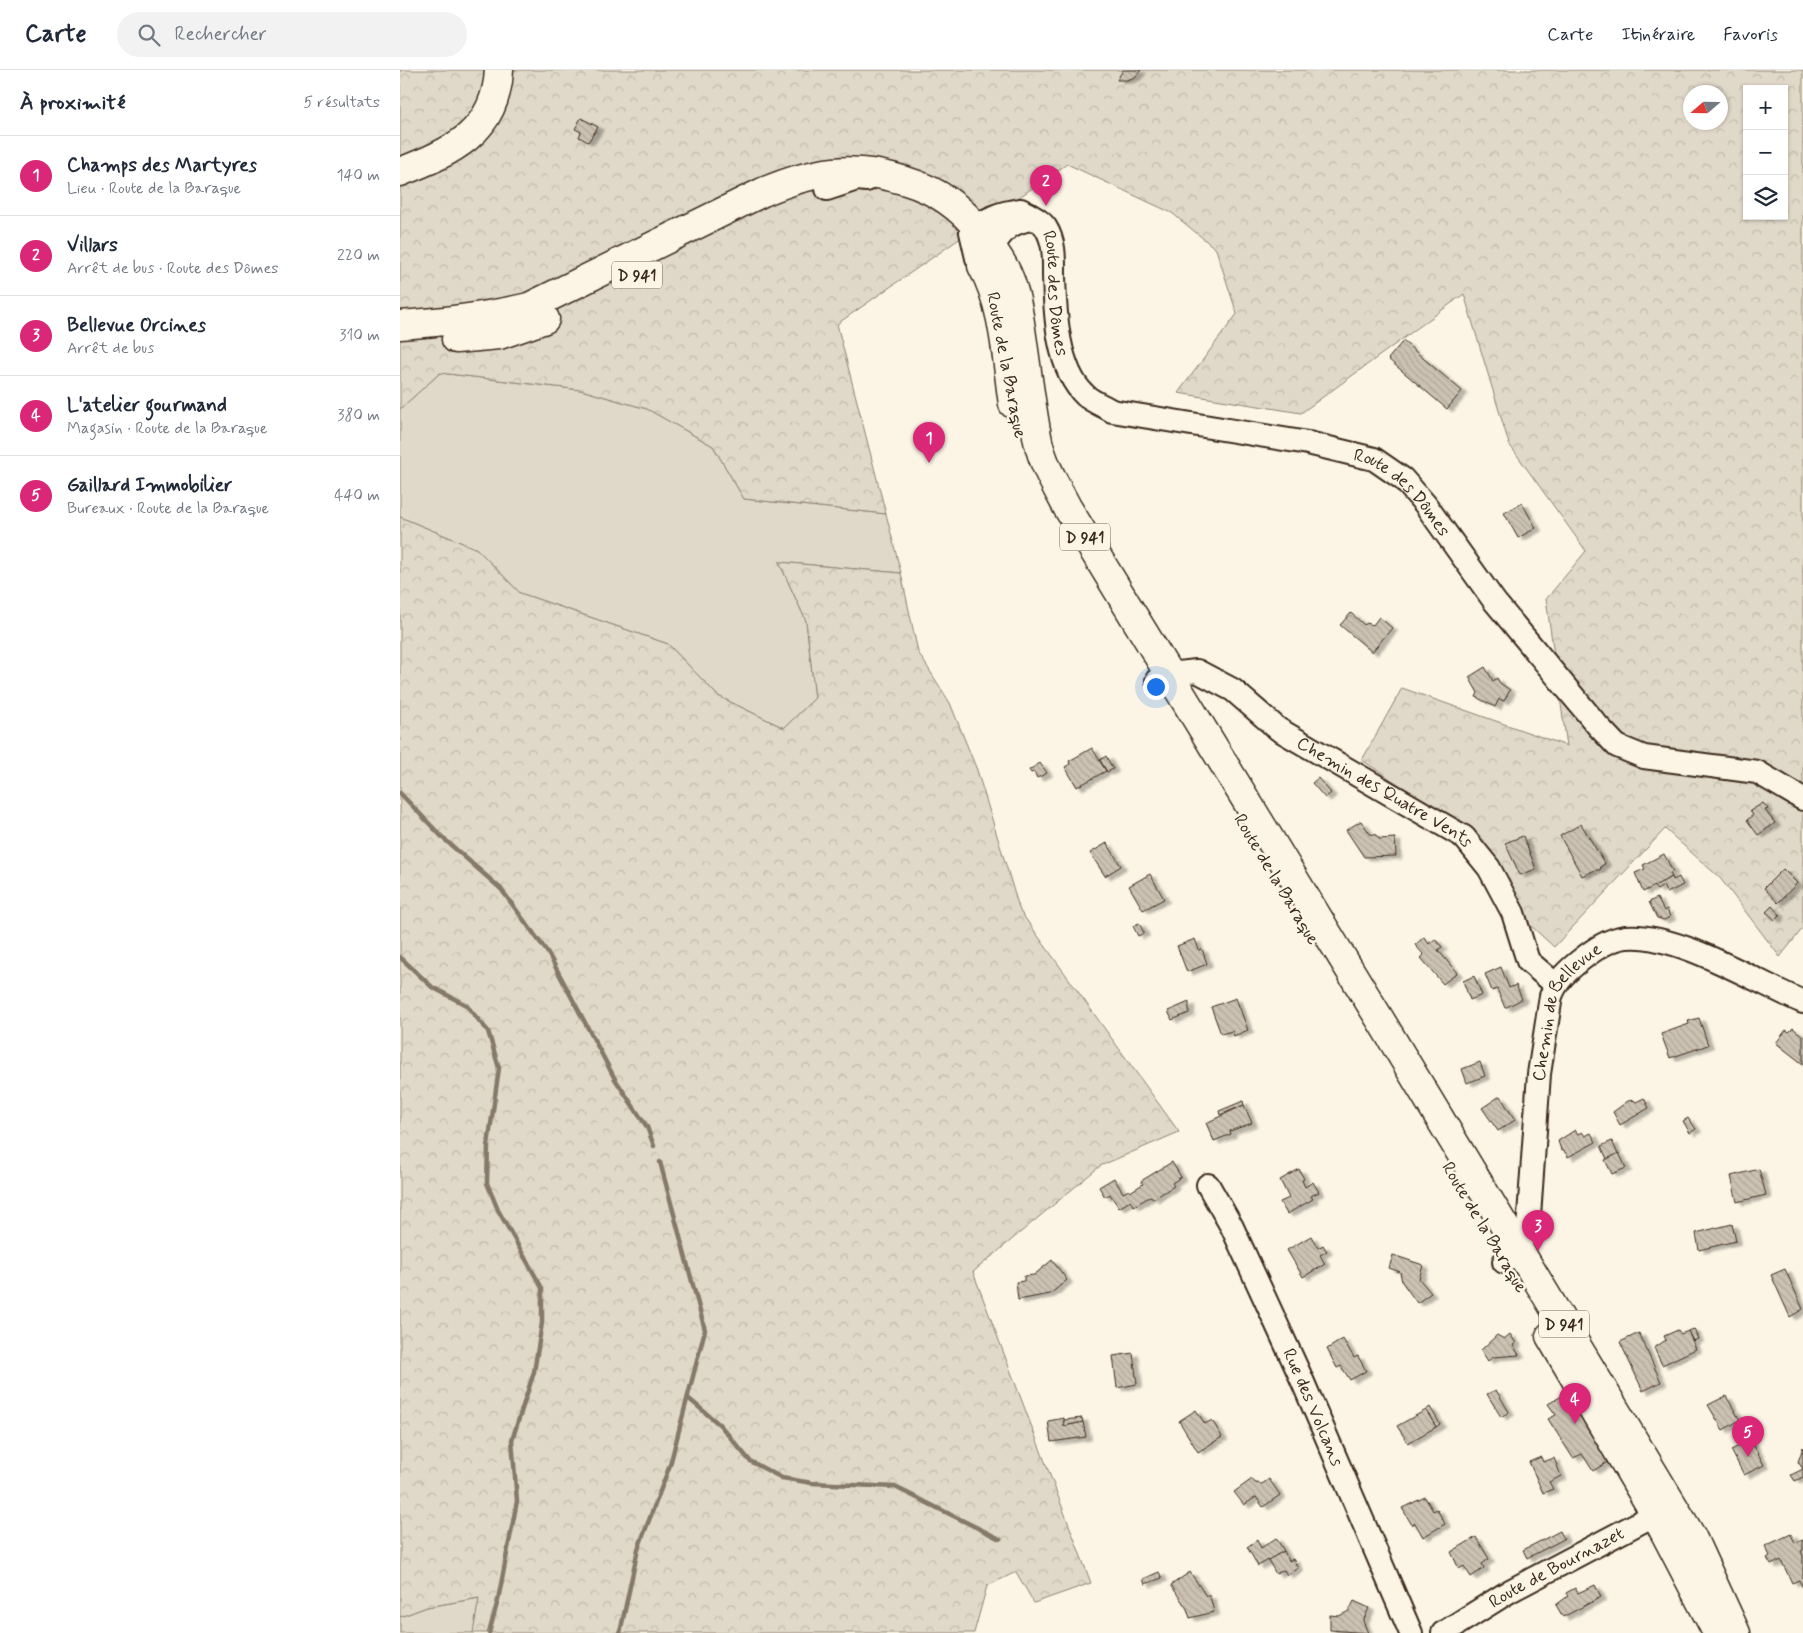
<!DOCTYPE html>
<html lang="fr">
<meta charset="utf-8">
<style>
:root{--surface:#fff;--page:#f2f2f3;--text:#1f2937;--muted:#747a83;--line:#e0e1e3;--accent:#db2777}
body{margin:0;font-family:Mynerve,sans-serif;background:var(--page);color:var(--text)}
.controls{position:absolute;right:15px;top:15px;display:grid;overflow:hidden;border-radius:0px;box-shadow:0 1px 4px #0004}
.controls button{width:45px;height:45px;display:grid;place-items:center;padding:0;border:0;border-bottom:1px solid var(--line);background:var(--surface);color:var(--text);font:25px sans-serif}
.compass{position:absolute;left:1283px;top:15px;width:45px;height:45px;border-radius:50%;background:var(--surface);box-shadow:0 1px 4px #0004;rotate:250deg}
.you{position:absolute;left:755px;top:616px;width:18px;height:18px;margin:-12px;border:4px solid #fff;border-radius:50%;background:#1a73e8;box-shadow:0 0 0 8px #1a73e833}
.badge{display:grid;place-items:center;width:32px;height:32px;border-radius:50%;background:var(--accent);color:#fff;font-size:16px;font-weight:700}
.pin{position:absolute;translate:-50% -41px;filter:drop-shadow(0 1px 2px #0008)}
.pin::after{content:'';position:absolute;top:26px;width:18px;height:15px;background:inherit;clip-path:polygon(0 0,100% 0,50% 100%)}
.list{margin:0;padding:0;list-style:none}
h2{display:flex;justify-content:space-between;align-items:center;height:65px;margin:0;padding:0 20px;font-size:21px}
h2 small{font-size:16px;font-weight:400;color:var(--muted)}
.list li{display:grid;grid-template-columns:32px 1fr auto;gap:15px;align-items:center;box-sizing:border-box;height:80px;padding:0 20px;border-top:1px solid var(--line)}
.list b{display:block;font-size:19px;white-space:nowrap}
.list p{margin:0;font-size:16px;white-space:nowrap;color:var(--muted)}
.list em{font-size:16px;font-style:normal;color:var(--muted)}
.icon{flex:none;width:28px;height:28px;fill:none;stroke:currentColor;stroke-width:2;stroke-linecap:round;stroke-linejoin:round}
.map{position:relative;flex:none;width:1403px;height:1563px;overflow:hidden}
header{display:flex;align-items:center;gap:30px;box-sizing:border-box;height:70px;padding:0 25px;background:var(--surface);border-bottom:1px solid var(--line)}
header strong{font-size:24px}
nav{display:flex;gap:28px;margin-inline-start:auto;font-size:18px}
.search{width:350px;height:45px;background:var(--page);display:flex;align-items:center;gap:12px;box-sizing:border-box;padding:0 18px;border-radius:28px;color:var(--muted);font-size:19px}
main{display:flex}
aside{flex:1;background:var(--surface)}
.map>svg:first-child{display:block}
.green{fill:#e0d8c8;stroke:#8e8173}
.forest{fill:url(#forest-crowns);stroke:#8e8173;fill-rule:evenodd}
.lines{fill:none;stroke-linecap:round;stroke-linejoin:round}
.stream{stroke:#85796b;stroke-width:4.5}
.building{fill:url(#building-back-hatch);stroke:#3b2a1e;filter:url(#shadow)}
.minor-casing{stroke:#3b2a1e;stroke-width:26}
.major-casing{stroke:#3b2a1e;stroke-width:31}
.minor{stroke:#fcf5e5;stroke-width:22}
.major{stroke:#fcf5e5;stroke-width:28}
.labels{text-anchor:middle;stroke-width:5;stroke-linejoin:round;paint-order:stroke}
.shield{fill:#fcf5e5;stroke:#75675a;stroke-width:1}
.shield-label{font-size:16px;font-weight:bold;fill:#3b2a1e}
.street-label{font-size:18px;fill:#3b2a1e;stroke:#fcf5e5}
</style>
<header>
<strong>Carte</strong>
<div class="search"><svg class="icon" aria-label="search" viewBox="0 0 24 24"><circle cx="10" cy="10" r="6"/><path d="M15 15l6 6"/></svg>Rechercher</div>
<nav><a>Carte</a><a>Itinéraire</a><a>Favoris</a></nav>
</header>
<main>
<aside>
<h2>À proximité<small>5 résultats</small></h2>
<ul class="list">
<li><span class="badge">1</span><div><b>Champs des Martyres</b><p>Lieu · Route de la Baraque</p></div><em>140 m</em></li>
<li><span class="badge">2</span><div><b>Villars</b><p>Arrêt de bus · Route des Dômes</p></div><em>220 m</em></li>
<li><span class="badge">3</span><div><b>Bellevue Orcines</b><p>Arrêt de bus</p></div><em>310 m</em></li>
<li><span class="badge">4</span><div><b>L'atelier gourmand</b><p>Magasin · Route de la Baraque</p></div><em>380 m</em></li>
<li><span class="badge">5</span><div><b>Gaillard Immobilier</b><p>Bureaux · Route de la Baraque</p></div><em>440 m</em></li>
</ul>
</aside>
<div class="map">
<svg width="1403" height="1563" viewBox="0 0 1403 1563">
<defs>
<pattern id="forest-crowns" width="20" height="18" patternUnits="userSpaceOnUse" patternTransform="scale(1.25)"><rect width="20" height="18" fill="#e0d8c8"/><path d="M2 6a3 3 0 1 1 6 0M12 15a3 3 0 1 1 6 0" fill="none" stroke="#c1baab"/></pattern>
<pattern id="building-back-hatch" width="6" height="6" patternUnits="userSpaceOnUse" patternTransform="scale(1.25)"><rect width="6" height="6" fill="#ccc2b3"/><path d="M-1 5l2 2M0 0l6 6M5-1l2 2" fill="none" stroke="#b0a79a"/></pattern>
<filter id="shadow"><feDropShadow dx="5.5" dy="3" stdDeviation="1" flood-color="#0004"/></filter>
</defs>
<rect width="100%" height="100%" fill="#fcf5e5"/>
<filter id="ink" filterUnits="userSpaceOnUse"><feTurbulence type="fractalNoise" baseFrequency=".02" numOctaves="2"/><feDisplacementMap in="SourceGraphic" scale="10" xChannelSelector="R" yChannelSelector="G"/><feConvolveMatrix kernelMatrix="1 2 1 2 8 2 1 2 1" color-interpolation-filters="sRGB"/></filter>
<g filter="url(#ink)">
<g class="green">
<polygon points="40,303 181,320 247,339 313,376 344,429 486,444 501,503 379,492 406,551 415,628 384,658 318,626 268,574 120,523 77,479 0,447 0,339"/>
<polygon points="80,1528 73,1563 0,1563 0,1547 27,1537"/>
</g>
<g class="forest">
<path d="M0 0H1403V858L1380 887 1320 808 1265 759 1154 877 1129 854 1074 765 962 690 1002 618 1167 676 1146 529 1186 481 1109 374 1064 224 901 343 778 323 837 244 816 179 772 143 667 94 437 254 486 444 344 429 313 376 247 339 181 320 40 303 0 339ZM1347 19H1384V146H1347ZM1290 22H1320V52H1290Z"/>
<polygon points="0,447 77,479 120,523 268,574 318,626 384,658 415,628 406,551 379,492 501,503 518,582 550,633 577,700 620,841 779,1062 700,1096 573,1202 691,1513 634,1533 616,1502 587,1516 574,1563 73,1563 79,1528 27,1537 0,1547"/>
</g>
<g class="lines">
<g class="stream">
<polyline points="0,723 43,768 101,819 148,883 215,1009 247,1057 254,1076"/>
<polyline points="0,887 32,917 66,935 88,961 99,998 88,1075 87,1113 98,1140 142,1218 142,1253 134,1302 112,1370 117,1431 98,1530 89,1563"/>
<polyline points="288,1328 320,1355 350,1391 382,1408 412,1413 495,1417 600,1469"/>
<polyline points="220,1563 238,1479 270,1395 305,1260 260,1092"/>
</g>
</g>
<g class="building">
<polygon points="723,0 741,0 735,7 727,10 717,10"/>
<polygon points="181,48 198,57 188,72 179,67 181,62 175,59"/>
<polygon points="1003,271 1062,321 1047,339 988,289"/>
<polygon points="1122,433 1136,458 1118,468 1104,443"/>
<polygon points="951,543 964,555 967,553 973,555 979,547 992,558 972,582 940,555"/>
<polygon points="1085,597 1093,611 1097,608 1100,613 1110,620 1104,631 1099,629 1095,637 1076,627 1078,623 1069,607"/>
<polygon points="692,678 706,701 677,717 665,697 670,694 669,691"/>
<polygon points="706,686 713,699 707,702 700,690"/>
<polygon points="640,693 647,703 637,708 634,702 631,703 629,700"/>
<polygon points="918,708 931,723 925,728 912,713"/>
<polygon points="1363,733 1368,739 1365,740 1375,753 1358,765 1347,750 1353,745 1350,741"/>
<polygon points="961,751 970,764 976,765 979,769 995,768 996,786 964,787 946,760"/>
<polygon points="1181,754 1205,794 1201,796 1200,800 1195,800 1182,806 1160,766"/>
<polygon points="1123,766 1136,799 1120,805 1105,773"/>
<polygon points="707,773 721,796 705,806 690,783"/>
<polygon points="1264,784 1273,802 1270,803 1272,807 1243,822 1235,803 1245,799 1243,795"/>
<polygon points="1383,799 1397,813 1378,833 1364,818"/>
<polygon points="750,804 764,829 743,840 729,816"/>
<polygon points="1272,807 1273,810 1279,807 1283,815 1267,823 1263,816 1257,820 1254,816"/>
<polygon points="1257,828 1264,841 1267,839 1270,847 1264,850 1257,848 1249,832"/>
<polygon points="1372,836 1380,845 1375,850 1366,842"/>
<polygon points="739,853 744,863 738,866 733,856"/>
<polygon points="1024,867 1029,874 1035,869 1042,877 1038,880 1057,903 1043,914 1021,888 1024,885 1015,875"/>
<polygon points="795,869 799,880 802,879 807,894 787,902 777,876"/>
<polygon points="1101,897 1109,918 1116,915 1122,929 1105,938 1097,919 1092,921 1085,904"/>
<polygon points="1074,906 1082,925 1070,930 1063,911"/>
<polygon points="836,928 848,960 834,966 832,961 821,964 811,937"/>
<polygon points="789,932 789,943 772,950 768,941"/>
<polygon points="1299,948 1308,975 1270,988 1261,964 1289,954 1288,951"/>
<polygon points="1393,958 1403,966 1403,994 1376,973 1386,960 1389,962"/>
<polygon points="1080,992 1085,1006 1067,1013 1062,999"/>
<polygon points="1100,1026 1115,1050 1098,1061 1082,1038"/>
<polygon points="1244,1028 1249,1038 1220,1055 1213,1042 1228,1031 1234,1030 1236,1032"/>
<polygon points="843,1031 844,1035 820,1045 819,1041"/>
<polygon points="844,1035 852,1053 830,1061 831,1064 814,1071 806,1053"/>
<polygon points="1288,1048 1296,1059 1290,1063 1283,1051"/>
<polygon points="1175,1060 1178,1064 1182,1062 1185,1066 1191,1063 1196,1072 1168,1087 1165,1082 1161,1080 1158,1071"/>
<polygon points="1212,1071 1218,1084 1207,1089 1201,1076"/>
<polygon points="1219,1083 1226,1098 1212,1104 1205,1090"/>
<polygon points="772,1092 781,1107 772,1113 774,1116 753,1129 751,1126 734,1136 730,1131 719,1138 710,1124 705,1127 699,1117 714,1108 723,1123 729,1120 730,1122 743,1114 741,1111"/>
<polygon points="899,1099 904,1109 902,1110 905,1117 913,1112 919,1122 911,1126 913,1129 887,1144 880,1132 889,1128 880,1110"/>
<polygon points="1359,1099 1366,1125 1337,1132 1331,1106"/>
<polygon points="1332,1154 1336,1171 1299,1180 1296,1163"/>
<polygon points="911,1166 918,1178 923,1175 927,1181 920,1185 925,1194 903,1207 887,1180"/>
<polygon points="993,1185 1023,1195 1019,1209 1031,1223 1017,1233 1002,1212 1000,1202 989,1198"/>
<polygon points="652,1190 667,1210 650,1224 618,1230 616,1212 624,1211 624,1206 634,1205"/>
<polygon points="1385,1199 1403,1239 1390,1247 1371,1205"/>
<polygon points="1294,1259 1298,1269 1293,1271 1288,1261"/>
<polygon points="1278,1260 1281,1264 1288,1261 1296,1279 1262,1295 1254,1278 1266,1270 1264,1266"/>
<polygon points="1239,1263 1261,1312 1243,1321 1220,1272"/>
<polygon points="1110,1264 1116,1273 1113,1275 1119,1285 1093,1287 1088,1291 1081,1280 1097,1265 1104,1269"/>
<polygon points="943,1269 954,1288 958,1286 966,1301 950,1310 941,1296 937,1298 927,1279"/>
<polygon points="733,1283 737,1314 717,1318 713,1286"/>
<polygon points="1096,1320 1109,1342 1101,1347 1087,1324"/>
<polygon points="1167,1323 1209,1391 1193,1401 1182,1384 1173,1388 1148,1349 1156,1345 1148,1334"/>
<polygon points="1326,1326 1340,1350 1323,1360 1308,1335"/>
<polygon points="1030,1337 1040,1354 1036,1357 1026,1340"/>
<polygon points="796,1340 805,1354 812,1350 822,1367 798,1382 779,1351"/>
<polygon points="1026,1340 1036,1357 1008,1373 997,1356"/>
<polygon points="664,1348 664,1356 683,1352 686,1367 651,1372 648,1351"/>
<polygon points="682,1348 683,1352 664,1356 664,1350"/>
<polygon points="1351,1370 1364,1395 1344,1405 1331,1380"/>
<polygon points="1403,1377 1403,1407 1395,1411 1391,1405 1403,1399 1398,1392"/>
<polygon points="1141,1387 1143,1392 1154,1388 1161,1406 1149,1412 1153,1419 1143,1423 1129,1392"/>
<polygon points="852,1409 855,1413 862,1414 869,1409 880,1425 863,1437 856,1427 844,1435 834,1422"/>
<polygon points="1025,1427 1033,1441 1037,1439 1045,1454 1023,1467 1015,1453 1012,1455 1002,1438"/>
<polygon points="1160,1461 1164,1469 1127,1488 1123,1480"/>
<polygon points="1391,1464 1395,1473 1403,1470 1403,1480 1401,1481 1403,1486 1403,1518 1399,1510 1392,1513 1381,1490 1371,1495 1367,1488 1370,1486 1365,1476"/>
<polygon points="1076,1467 1089,1489 1082,1494 1084,1498 1071,1507 1064,1496 1059,1499 1051,1482"/>
<polygon points="876,1468 884,1481 858,1496 847,1477 857,1470 861,1478"/>
<polygon points="884,1481 889,1491 893,1489 898,1498 887,1505 884,1500 876,1504 868,1490"/>
<polygon points="759,1502 762,1508 745,1514 743,1509"/>
<polygon points="790,1502 806,1526 810,1526 814,1542 790,1548 787,1539 771,1515"/>
<polygon points="1195,1515 1201,1527 1163,1547 1156,1535 1168,1526 1166,1523 1175,1518 1178,1523"/>
<polygon points="954,1531 969,1538 963,1551 968,1563 930,1560 930,1545 939,1546 949,1541"/>
</g>
<g class="lines">
<g class="minor-casing">
<g id="minor">
<polyline points="427,119 457,109 467,110"/>
<path d="M579 167 592 178C603 160 612 151 633 149"/>
<path id="s1" d="M577 188 571 162C588 147 599 143 621 140 629 145 641 150 646 158 655 173 654 189 654 206 655 242 657 300 686 326 693 332 704 336 712 341L908 373 974 389 1003 409 1025 434 1095 532 1198 656 1217 676 1244 687 1357 702 1403 729"/>
<path id="s2" d="M757 610 769 604 797 601 833 620 878 659 1064 767 1089 798 1113 843 1128 891 1155 914"/>
<path id="s3" d="M808 1115 832 1157 899 1303 1011 1563"/>
<path id="s4" d="M1104 1192 1118 1179 1128 1160 1139 1004 1151 926C1157 910 1168 900 1182 889 1195 879 1209 869 1226 867 1276 862 1356 912 1403 932"/>
<path id="s5" d="M1043 1563 1110 1521 1269 1437"/>
</g>
</g>
<g class="major-casing">
<g id="major">
<path d="M0 102C51 82 96 63 99 0"/>
<path d="M582 196C605 237 606 288 613 334"/>
<path d="M0 255C44 252 86 247 129 237L363 122C415 100 452 94 506 111 536 120 561 137 580 162 590 175 600 188 607 203 616 222 619 245 622 266 627 300 631 336 638 371 643 394 656 416 667 437L981 951 1292 1467 1336 1563"/>
<polyline points="56,269 99,265 145,249"/>
<polyline points="1150,1266 1255,1444 1314,1557"/>
</g>
</g>
<use href="#minor" class="minor"/>
<use href="#major" class="major"/>
</g>
</g>
<g class="labels">
<g class="shield">
<rect x="212" y="191.5" width="50" height="27" rx="4"/>
<rect x="660" y="453.5" width="50" height="27" rx="4"/>
<rect x="1139" y="1240.5" width="50" height="27" rx="4"/>
</g>
<g class="shield-label">
<text x="237" y="211">D 941</text>
<text x="685" y="473">D 941</text>
<text x="1164" y="1260">D 941</text>
</g>
<g class="street-label">
<text dy="6" stroke="none"><textPath href="#s1" startOffset="180">Route des Dômes</textPath></text>
<text transform="translate(607 295) rotate(79)" y="6">Route de la Baraque</text>
<text dy="6" stroke="none"><textPath href="#s1" startOffset="629">Route des Dômes</textPath></text>
<text dy="6" stroke="none"><textPath href="#s2" startOffset="266">Chemin des Quatre Vents</textPath></text>
<text transform="translate(877 809) rotate(59)" y="6">Route de la Baraque</text>
<text dy="6" stroke="none"><textPath href="#s4" startOffset="268">Chemin de Bellevue</textPath></text>
<text transform="translate(1085 1157) rotate(59)" y="6">Route de la Baraque</text>
<text dy="6" stroke="none"><textPath href="#s3" startOffset="246">Rue des Volcans</textPath></text>
<text dy="6" stroke="none"><textPath href="#s5" startOffset="131">Route de Bournazet</textPath></text>
</g>
</g>
</svg>
<div class="controls">
<button>+</button>
<button>−</button>
<button><svg class="icon" aria-label="layers" viewBox="0 0 24 24"><path d="M12 4l9 5-9 5-9-5zM3 14l9 5 9-5"/></svg></button>
</div>
<svg class="compass" viewBox="-18 -18 36 36"><path d="M0-13l5 13h-10z" fill="#e53935"/><path d="M0 13l5-13h-10z" fill="#747a83"/></svg>
<div class="you"></div>
<div class="pin badge" style="left:529px;top:393px">1</div>
<div class="pin badge" style="left:646px;top:136px">2</div>
<div class="pin badge" style="left:1138px;top:1181px">3</div>
<div class="pin badge" style="left:1175px;top:1354px">4</div>
<div class="pin badge" style="left:1348px;top:1387px">5</div>
</div>
</main>
